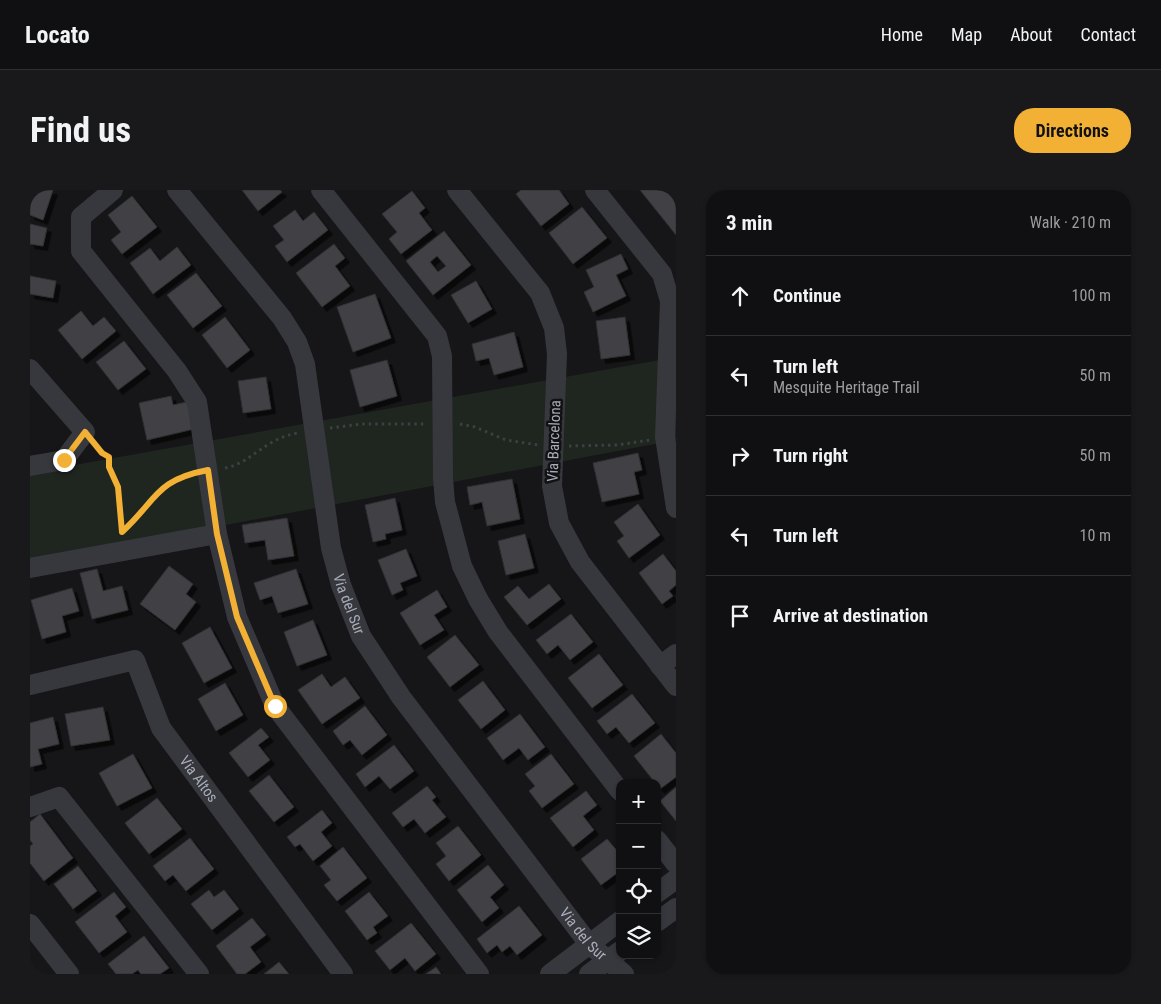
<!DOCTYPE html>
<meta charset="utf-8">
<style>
:root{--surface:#101012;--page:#19191b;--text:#f1f3f6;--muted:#9c9d9f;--line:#303032;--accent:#f2b134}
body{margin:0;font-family:"Roboto Condensed",sans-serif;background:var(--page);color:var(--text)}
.controls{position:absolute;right:15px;bottom:15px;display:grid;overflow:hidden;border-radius:10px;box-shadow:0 1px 4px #0004}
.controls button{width:45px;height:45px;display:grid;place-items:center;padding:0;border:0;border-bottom:1px solid var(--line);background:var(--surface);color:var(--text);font:25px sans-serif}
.stop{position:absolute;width:15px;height:15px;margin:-11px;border:4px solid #f2b134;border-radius:50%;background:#fff}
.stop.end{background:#f2b134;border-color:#fff;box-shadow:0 1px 5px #0008}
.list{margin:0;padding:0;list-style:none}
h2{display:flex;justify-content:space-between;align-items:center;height:65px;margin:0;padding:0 20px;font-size:21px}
h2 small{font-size:16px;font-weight:400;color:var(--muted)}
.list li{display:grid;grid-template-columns:32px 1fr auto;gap:15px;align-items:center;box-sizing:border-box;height:80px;padding:0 20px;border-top:1px solid var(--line)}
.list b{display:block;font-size:19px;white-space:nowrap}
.list p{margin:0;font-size:16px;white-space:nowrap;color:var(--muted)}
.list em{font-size:16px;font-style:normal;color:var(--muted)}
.icon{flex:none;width:28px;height:28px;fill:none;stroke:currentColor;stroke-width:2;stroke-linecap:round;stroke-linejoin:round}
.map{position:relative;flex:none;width:646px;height:784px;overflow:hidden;border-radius:20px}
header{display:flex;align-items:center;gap:30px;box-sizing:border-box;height:70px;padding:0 25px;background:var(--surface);border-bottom:1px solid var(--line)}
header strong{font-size:24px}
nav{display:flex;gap:28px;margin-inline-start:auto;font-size:18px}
.intro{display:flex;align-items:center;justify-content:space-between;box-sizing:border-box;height:120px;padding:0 30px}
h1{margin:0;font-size:35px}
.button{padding:12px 22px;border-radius:20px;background:var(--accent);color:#111;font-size:18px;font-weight:700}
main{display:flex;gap:30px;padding:0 30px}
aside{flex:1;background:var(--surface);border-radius:20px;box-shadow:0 1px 4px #0004}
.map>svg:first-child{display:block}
.green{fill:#1e261f}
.building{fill:#404145;stroke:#303034;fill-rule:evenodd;filter:url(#shadow)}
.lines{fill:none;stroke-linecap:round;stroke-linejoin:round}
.path{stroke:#3d3f44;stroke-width:3;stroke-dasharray:2.5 4;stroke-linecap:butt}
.minor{stroke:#37383d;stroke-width:20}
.route{stroke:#f2b134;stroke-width:6}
.labels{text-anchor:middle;stroke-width:5;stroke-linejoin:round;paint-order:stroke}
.street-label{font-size:15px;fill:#a8adb8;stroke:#111113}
</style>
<header>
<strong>Locato</strong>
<nav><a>Home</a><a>Map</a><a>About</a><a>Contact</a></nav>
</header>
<div class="intro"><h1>Find us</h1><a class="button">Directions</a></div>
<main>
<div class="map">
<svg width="646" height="784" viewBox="0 0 646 784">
<defs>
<filter id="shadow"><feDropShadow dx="4.5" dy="4.5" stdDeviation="0" flood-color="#0009"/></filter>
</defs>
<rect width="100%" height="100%" fill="#161618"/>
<polygon class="green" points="646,167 646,250 0,372 0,283"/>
<g class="building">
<polygon points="0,0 23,0 13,30 0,25"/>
<polygon points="212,0 250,0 252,2 228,21"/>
<polygon points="491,0 529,0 539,14 511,36 486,4"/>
<polygon points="610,0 646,0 646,45"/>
<polygon points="382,1 395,18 389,23 402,40 371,64 359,49 367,42 352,24"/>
<polygon points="102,6 127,37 92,64 81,50 91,42 78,25"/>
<polygon points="552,17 577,48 543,74 519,43"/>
<polygon points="265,20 273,31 284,22 298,40 257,72 245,56 254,50 243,36"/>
<polygon points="0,34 17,38 13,56 0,54"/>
<path d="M414 41 441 75 403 105 376 71ZM407 66 416 76 408 82 400 72Z"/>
<polygon points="304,54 315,68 305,76 320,96 292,117 266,83"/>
<polygon points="147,57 161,75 123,104 100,73 120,58 130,71"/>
<polygon points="591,64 598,79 586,85 596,106 563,122 554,102 564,97 556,80"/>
<polygon points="166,83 192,116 163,138 137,105"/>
<polygon points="0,86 26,91 23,108 0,104"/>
<polygon points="446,91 462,119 438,133 421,105"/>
<polygon points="345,104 361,148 323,162 307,117"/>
<polygon points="51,121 63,136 74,127 86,141 52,169 28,140"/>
<polygon points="195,127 220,160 197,178 172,145"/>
<polygon points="595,127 600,165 571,169 566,131"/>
<polygon points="484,142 493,177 464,185 459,168 446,171 442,154"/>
<polygon points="94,151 116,179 88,200 66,172"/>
<polygon points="357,170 367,206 330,217 320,180"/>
<polygon points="236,187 241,219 213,223 208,191"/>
<polygon points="141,206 143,215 157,212 164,239 117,250 109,213"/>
<polygon points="608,263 612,280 604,282 609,304 572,312 563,273"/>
<polygon points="482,289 490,329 457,336 452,312 440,315 437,297"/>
<polygon points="365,308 372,340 355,344 356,349 343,352 335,315"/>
<polygon points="608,314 630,345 599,368 587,351 594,346 584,332"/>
<polygon points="257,328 264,366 238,370 235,350 215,353 212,335"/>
<polygon points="495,344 504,378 476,385 468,351"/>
<polygon points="376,359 387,386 370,393 373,400 362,405 348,370"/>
<polygon points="633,364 646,381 646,395 639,401 643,406 632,414 609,383"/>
<polygon points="139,376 163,394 156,404 166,412 145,440 110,414"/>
<polygon points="67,379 73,401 92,396 98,420 62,429 50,383"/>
<polygon points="266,379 278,414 248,423 242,406 230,410 224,393"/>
<polygon points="519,394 531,409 497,435 474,407 488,396 499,409"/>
<polygon points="42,398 49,421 32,426 36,442 12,449 1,410"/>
<polygon points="407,400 417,417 404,425 414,440 390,455 370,423"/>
<polygon points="541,424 563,452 540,470 528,455 517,464 506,450"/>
<polygon points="283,430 297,465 267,476 254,442"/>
<polygon points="180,437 202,478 174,493 152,453"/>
<polygon points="425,445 449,475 420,497 397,467"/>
<polygon points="569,464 593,495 562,518 538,488"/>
<polygon points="292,484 301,497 315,487 330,508 292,534 268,500"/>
<polygon points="453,491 475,520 451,539 428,510"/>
<polygon points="195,493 213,525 186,541 168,509"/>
<polygon points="602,504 625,533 599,553 586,537 577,544 567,531"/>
<polygon points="335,516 357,545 332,565 320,550 313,555 303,541"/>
<polygon points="73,517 80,550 41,556 35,524"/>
<polygon points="490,524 515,557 498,570 489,558 473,570 457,548"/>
<polygon points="23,527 29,554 8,559 12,574 0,577 0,533"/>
<polygon points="231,538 239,547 228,555 240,570 218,587 199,563"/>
<polygon points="631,544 646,563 646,587 630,599 604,566"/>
<polygon points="364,555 384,581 360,599 349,586 335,597 326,584"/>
<polygon points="103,564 122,598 87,616 69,583"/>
<polygon points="521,564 544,594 512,618 499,601 505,596 495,584"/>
<polygon points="239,585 264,617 244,632 219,601"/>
<polygon points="397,596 406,607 402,610 416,627 395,643 384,629 373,637 362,623"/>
<polygon points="646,597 646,631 630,611"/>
<polygon points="556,601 567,615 553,626 564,640 543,657 520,628"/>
<polygon points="127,608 152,639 119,664 95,633"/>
<polygon points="292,620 302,633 291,642 302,656 283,671 270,654 265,657 257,647"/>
<polygon points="10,624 43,668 14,691 0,673 0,656 3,654 0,650 0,632"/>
<polygon points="428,636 451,665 419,691 406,674 416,666 406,653"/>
<polygon points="160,648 184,679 156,701 143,685 135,691 123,676"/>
<polygon points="577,649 590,664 590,681 571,695 551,669"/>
<polygon points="313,657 337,688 307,711 294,695 301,690 290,676"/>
<polygon points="458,675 474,695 460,707 469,718 452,732 427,700"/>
<polygon points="48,676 67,701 43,719 24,694"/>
<polygon points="179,700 184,707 194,700 209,719 182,740 161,714"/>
<polygon points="84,702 96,717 85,726 97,742 69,763 45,732"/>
<polygon points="339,702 358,726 343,737 347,743 337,750 315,721"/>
<polygon points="489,716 512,745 487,765 480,756 472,762 467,755 457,763 447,749"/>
<polygon points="222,728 236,745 220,757 231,772 215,784 207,784 186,756"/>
<polygon points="381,733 406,764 385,781 375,768 360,780 345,761"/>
<polygon points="114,746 139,778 130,784 111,784 108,780 102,784 86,784 78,774"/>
<polygon points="249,772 259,784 234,784"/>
<polygon points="406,777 411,784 396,784"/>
</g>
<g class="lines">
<g class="path">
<polyline points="430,234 445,237 476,250 508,255"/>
<polyline points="300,238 332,234 396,234"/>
<polyline points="66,256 79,267 79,277 88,297 92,342"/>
<polyline points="539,256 587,255 620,250"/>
<path d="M195 278C222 273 236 247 269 243"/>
<path d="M92 343C115 323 129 289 161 283"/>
</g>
<g class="minor">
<polyline points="83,0 51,27 51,61 147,181 167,212 187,344 207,427 245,516 449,784"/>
<path id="s1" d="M147 0 252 128 267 152 275 174 301 358 311 395 331 446 371 507 559 754 594 784"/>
<polyline points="291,0 407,146 412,166 413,288 415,312 432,376 448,409 468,442 590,601"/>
<polyline points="427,0 510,103 524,138 527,164 522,296 529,333 550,372 646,496"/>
<polyline points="565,0 632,84 640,111 635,247 646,318"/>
<polyline points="0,179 55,242 34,270 0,276"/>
<polyline points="0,378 187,344"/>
<polyline points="630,476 646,464"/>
<path id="s2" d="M0 495 105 470 131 538 313 784"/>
<polyline points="0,617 29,607 169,784"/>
<polyline points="627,650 646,674"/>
<polyline points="627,703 646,689"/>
<polyline points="627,732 646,718"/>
<polyline points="0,734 39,784"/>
<polyline points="520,784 590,731"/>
<polyline points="559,784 590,761"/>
</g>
</g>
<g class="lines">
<path class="route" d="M34 270 55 242 72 263 79 267V277L88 297 92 342C127 310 125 290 178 280L187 344 207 427 245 516"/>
</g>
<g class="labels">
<g class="street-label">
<text transform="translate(524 251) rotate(-88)" y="5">Via Barcelona</text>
<text dy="5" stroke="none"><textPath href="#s1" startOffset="462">Via del Sur</textPath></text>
<text dy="5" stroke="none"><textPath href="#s2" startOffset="244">Via Altos</textPath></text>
<text dy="5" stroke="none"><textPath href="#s1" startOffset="868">Via del Sur</textPath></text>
</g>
</g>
</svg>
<div class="controls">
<button>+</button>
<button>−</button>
<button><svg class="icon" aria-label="locate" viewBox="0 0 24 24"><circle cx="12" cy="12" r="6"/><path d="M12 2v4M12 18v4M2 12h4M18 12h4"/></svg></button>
<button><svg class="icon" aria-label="layers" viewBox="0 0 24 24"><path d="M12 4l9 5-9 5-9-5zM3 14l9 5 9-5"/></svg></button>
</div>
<div class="stop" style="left:245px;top:516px"></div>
<div class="stop end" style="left:34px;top:270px"></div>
</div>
<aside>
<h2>3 min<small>Walk · 210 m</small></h2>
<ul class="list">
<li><svg class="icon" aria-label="ahead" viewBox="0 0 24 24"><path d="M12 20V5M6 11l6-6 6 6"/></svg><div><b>Continue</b></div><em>100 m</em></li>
<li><svg class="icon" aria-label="left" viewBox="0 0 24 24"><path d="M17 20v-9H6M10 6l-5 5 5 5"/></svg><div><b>Turn left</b><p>Mesquite Heritage Trail</p></div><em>50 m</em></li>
<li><svg class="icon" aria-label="right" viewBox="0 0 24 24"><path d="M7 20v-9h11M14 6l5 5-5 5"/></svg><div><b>Turn right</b></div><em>50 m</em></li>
<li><svg class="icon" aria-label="left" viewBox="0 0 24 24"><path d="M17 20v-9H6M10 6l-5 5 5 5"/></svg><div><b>Turn left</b></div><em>10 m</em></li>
<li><svg class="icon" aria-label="arrive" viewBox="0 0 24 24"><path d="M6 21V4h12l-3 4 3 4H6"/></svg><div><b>Arrive at destination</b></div></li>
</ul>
</aside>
</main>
